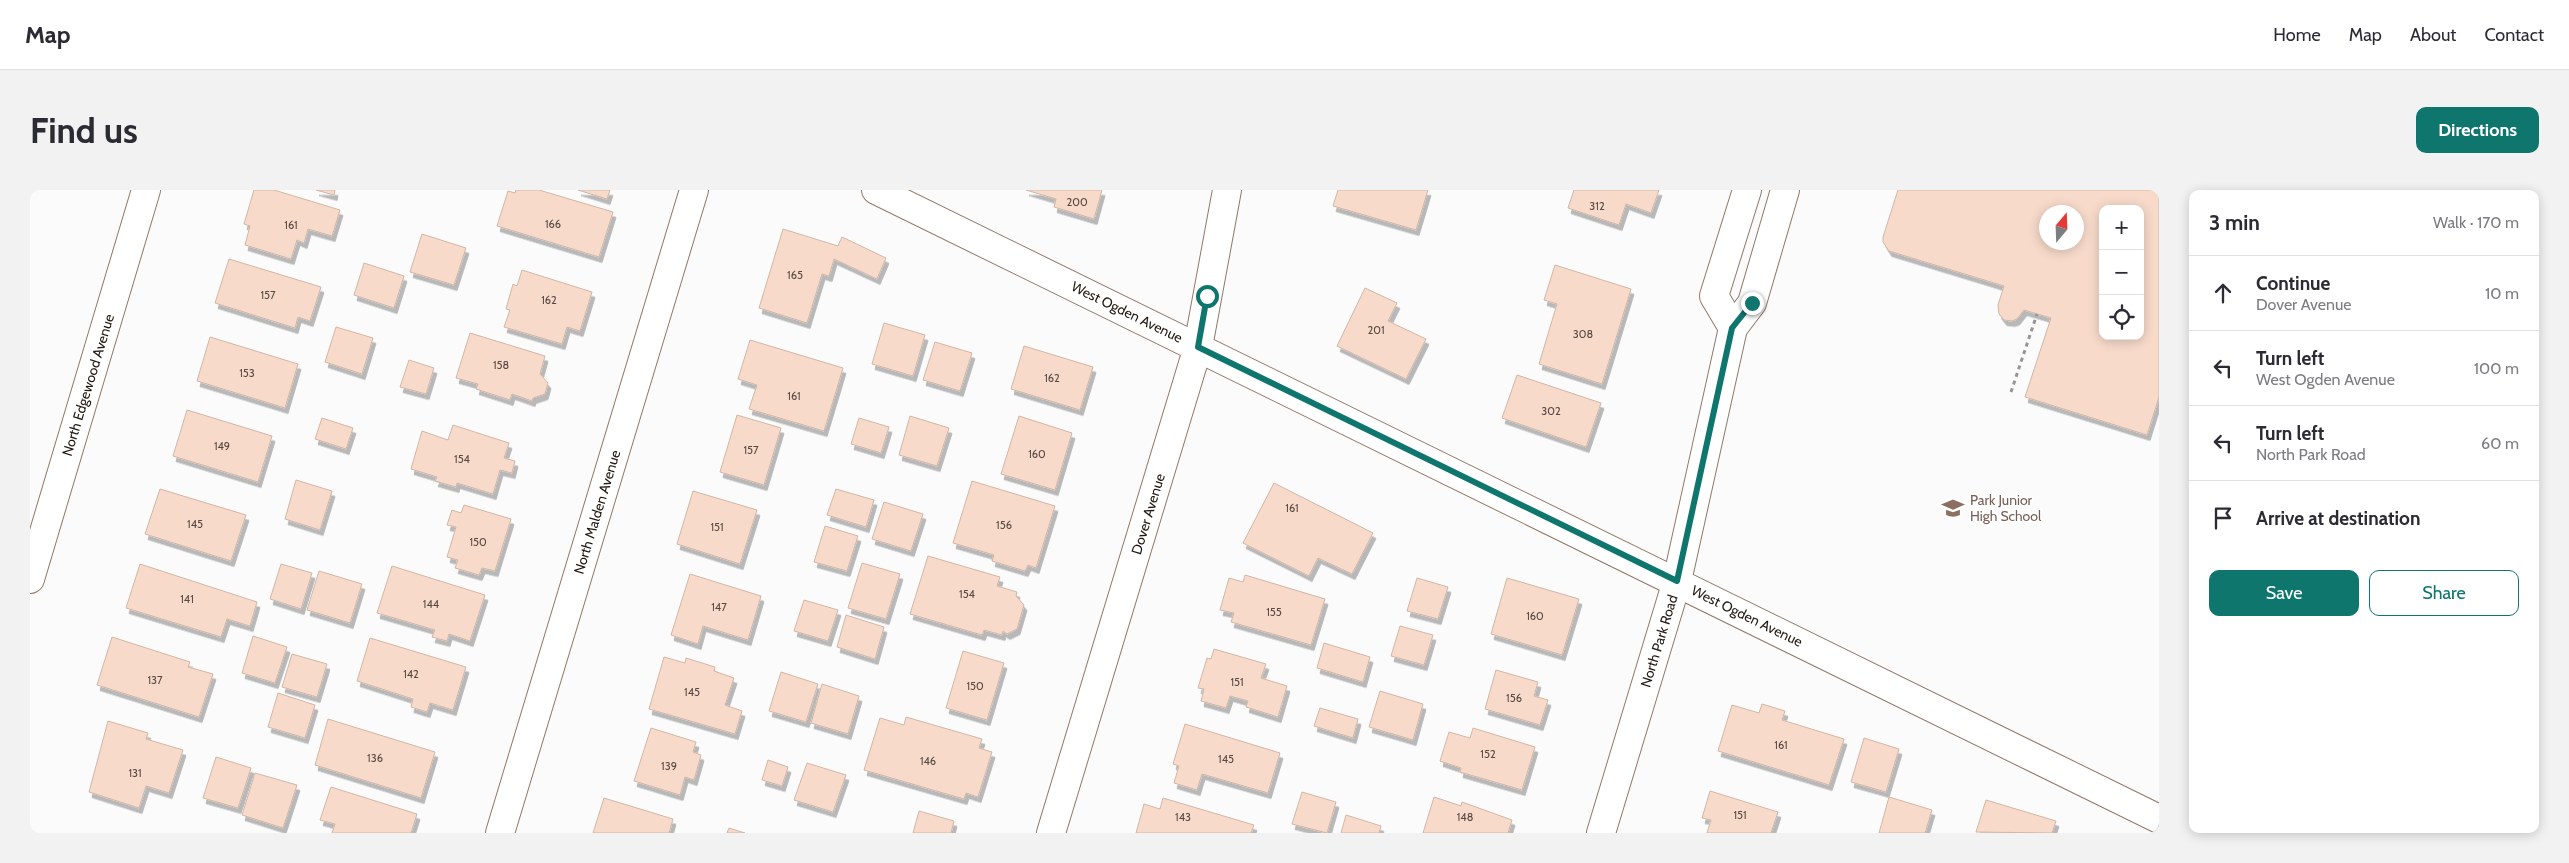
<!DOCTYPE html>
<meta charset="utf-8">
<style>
:root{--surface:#fff;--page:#f2f2f3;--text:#2b2b33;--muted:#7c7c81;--line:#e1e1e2;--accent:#0f766e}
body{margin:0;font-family:Cabin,sans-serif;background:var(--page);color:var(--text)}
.controls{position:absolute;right:15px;top:15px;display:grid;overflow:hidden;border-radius:10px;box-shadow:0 2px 12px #0003}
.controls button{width:45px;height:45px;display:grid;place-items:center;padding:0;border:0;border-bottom:1px solid var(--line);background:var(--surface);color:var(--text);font:25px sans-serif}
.compass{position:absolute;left:2009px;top:15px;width:45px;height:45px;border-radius:50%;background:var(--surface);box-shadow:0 2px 12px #0003;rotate:19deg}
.stop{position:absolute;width:15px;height:15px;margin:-11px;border:4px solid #0f766e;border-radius:50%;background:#fff}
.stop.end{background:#0f766e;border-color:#fff;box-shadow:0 1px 5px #0008}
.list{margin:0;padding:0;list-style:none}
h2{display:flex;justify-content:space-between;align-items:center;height:65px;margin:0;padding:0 20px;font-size:21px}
h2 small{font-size:16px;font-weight:400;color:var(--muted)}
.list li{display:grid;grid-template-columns:32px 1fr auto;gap:15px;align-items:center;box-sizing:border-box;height:75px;padding:0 20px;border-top:1px solid var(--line)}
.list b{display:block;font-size:19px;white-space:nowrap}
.list p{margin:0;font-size:16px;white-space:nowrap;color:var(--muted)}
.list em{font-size:16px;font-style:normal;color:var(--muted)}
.actions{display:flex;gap:10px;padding:15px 20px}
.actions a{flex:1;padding:11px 0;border:1px solid var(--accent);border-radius:10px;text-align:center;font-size:18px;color:var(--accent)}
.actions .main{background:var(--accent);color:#fff}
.icon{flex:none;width:28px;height:28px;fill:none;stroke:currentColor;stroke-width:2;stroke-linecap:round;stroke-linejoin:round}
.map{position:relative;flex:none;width:2129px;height:643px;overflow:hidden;border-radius:10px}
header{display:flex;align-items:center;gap:30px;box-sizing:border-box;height:70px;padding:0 25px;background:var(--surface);border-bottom:1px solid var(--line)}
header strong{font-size:24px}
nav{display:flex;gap:28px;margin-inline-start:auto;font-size:18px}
.intro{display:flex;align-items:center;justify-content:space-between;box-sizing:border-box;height:120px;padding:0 30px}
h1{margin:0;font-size:35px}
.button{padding:12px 22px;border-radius:10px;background:var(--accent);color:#fff;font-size:18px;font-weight:700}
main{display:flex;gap:30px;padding:0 30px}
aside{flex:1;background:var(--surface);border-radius:10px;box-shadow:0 2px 12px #0003}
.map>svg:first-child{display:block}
.building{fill:#f7daca;stroke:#d1b6a6;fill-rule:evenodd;filter:url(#shadow)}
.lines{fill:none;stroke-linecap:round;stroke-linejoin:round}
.minor-casing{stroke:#917969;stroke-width:30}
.major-casing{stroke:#917969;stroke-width:30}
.path{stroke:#999592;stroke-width:3;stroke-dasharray:4 4;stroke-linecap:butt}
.minor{stroke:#fff;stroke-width:28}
.major{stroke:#fff;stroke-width:28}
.route{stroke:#0f766e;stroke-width:6}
.labels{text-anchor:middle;stroke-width:4;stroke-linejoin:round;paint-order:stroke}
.number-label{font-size:11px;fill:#574941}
.street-label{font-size:14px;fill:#221913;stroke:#fff}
.education-label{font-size:14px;fill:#785e54;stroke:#fff;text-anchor:start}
</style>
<header>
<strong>Map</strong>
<nav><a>Home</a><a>Map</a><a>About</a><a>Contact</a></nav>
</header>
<div class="intro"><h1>Find us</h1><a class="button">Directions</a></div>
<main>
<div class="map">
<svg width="2129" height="643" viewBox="0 0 2129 643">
<defs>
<filter id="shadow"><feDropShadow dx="3" dy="5.5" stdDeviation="0" flood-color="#0004"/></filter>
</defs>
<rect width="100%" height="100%" fill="#fbfbfb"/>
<g class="building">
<polygon points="224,0 244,0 310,20 302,46 278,39 274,53 267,50 261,69 215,55 220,36 214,34"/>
<polygon points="286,0 305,0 304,5"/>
<polygon points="486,0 509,0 583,22 569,67 467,36 478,1 485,3"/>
<polygon points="548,0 580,0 577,9"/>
<polygon points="996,0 1072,0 1064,29 1024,17 1026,9"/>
<polygon points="1308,0 1398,0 1386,40 1303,16"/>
<polygon points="1544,0 1629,0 1621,23 1596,14 1589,35 1538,18"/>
<path d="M1868 0H2129V207L2117 245 1995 207 2021 128 1994 120 1987 129 1982 131 1974 130 1969 124 1968 115 1974 96 1859 61 1853 52V47ZM2073 19H2110V146H2073ZM2016 22H2046V52H2016Z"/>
<polygon points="753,39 808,56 812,47 856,68 847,89 804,69 799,86 792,84 777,133 729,118"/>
<polygon points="392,44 436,58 424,95 380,82"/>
<polygon points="199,69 291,97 280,131 268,127 265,138 185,113"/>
<polygon points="334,73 374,86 364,118 324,105"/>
<polygon points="1525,75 1601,99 1572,194 1509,174 1527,114 1514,110"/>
<polygon points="492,80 562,102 550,141 537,137 532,154 474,137 480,120 476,119 483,94 487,96"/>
<polygon points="1335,98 1367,113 1358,131 1396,149 1376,189 1307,156"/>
<polygon points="854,133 895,145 883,186 842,174"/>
<polygon points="306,137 343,148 332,184 295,172"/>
<polygon points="440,143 515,166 510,184 518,193 515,204 503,208 502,211 482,204 480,210 446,199 448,194 426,188"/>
<polygon points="180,147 268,174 255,218 167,191"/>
<polygon points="720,150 813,178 794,241 719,219 727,195 708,189"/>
<polygon points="905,152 942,163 930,201 893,190"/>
<polygon points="994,156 1063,177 1050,220 981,199"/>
<polygon points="379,170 404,178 396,204 370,197"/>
<polygon points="1487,185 1571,213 1556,257 1472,228"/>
<polygon points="157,220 242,246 228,292 143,266"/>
<polygon points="707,225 751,238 734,295 690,282"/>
<polygon points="880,226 919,238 907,276 869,265"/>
<polygon points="989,226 1042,243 1025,300 971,284"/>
<polygon points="292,228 323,238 316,259 285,249"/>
<polygon points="829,228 859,237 851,263 821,254"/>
<polygon points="423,235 479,253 474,268 485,271 482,283 470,280 463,304 427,293 426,297 405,291 407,287 381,279 392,241 418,250"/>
<polygon points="266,290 302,301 290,340 255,329"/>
<polygon points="942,291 1025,316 1006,378 998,375 995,381 962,371 964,365 923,353"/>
<polygon points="1244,293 1343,343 1322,384 1288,368 1279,386 1213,353"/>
<polygon points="130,299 216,325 201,371 115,344"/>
<polygon points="806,299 844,310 836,337 797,325"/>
<polygon points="663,301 727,320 710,374 647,354"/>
<polygon points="854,312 893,324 881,361 842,349"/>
<polygon points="434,315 481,329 465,381 452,378 449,385 425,378 428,370 417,367 426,337 417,335 422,320 431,323"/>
<polygon points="795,336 828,346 817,381 784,372"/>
<polygon points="898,366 970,387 967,396 987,402 986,406 994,415 987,439 977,444 973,441 972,445 954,440 952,445 880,424"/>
<polygon points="832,373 870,384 856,429 818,418"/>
<polygon points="110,374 227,412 220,436 197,429 191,447 96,418"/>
<polygon points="251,374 282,383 271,419 240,409"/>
<polygon points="362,376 455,405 440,451 419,444 417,451 402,447 405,440 347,423"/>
<polygon points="289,381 332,394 320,433 277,420"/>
<polygon points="660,384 731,406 718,450 673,436 668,454 641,445"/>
<polygon points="1215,385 1295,409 1281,455 1201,432 1204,423 1190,420 1199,388 1213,392"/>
<polygon points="1387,388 1418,397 1408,429 1377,421"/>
<polygon points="1477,388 1549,409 1532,465 1461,444"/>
<polygon points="774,410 808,420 798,451 764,441"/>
<polygon points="816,425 854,437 845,469 807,457"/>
<polygon points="1370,436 1403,445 1394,475 1361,466"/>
<polygon points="223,446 257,457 245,493 212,483"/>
<polygon points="82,447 160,472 158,477 183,484 169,527 67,495"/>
<polygon points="340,448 436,477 423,520 400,513 397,522 381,517 383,509 327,491"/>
<polygon points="1294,453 1340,467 1333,492 1287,478"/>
<polygon points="1184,459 1236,474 1231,488 1257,496 1248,527 1216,517 1218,511 1200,506 1196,518 1171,511 1174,499 1168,498 1177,468 1181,469"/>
<polygon points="933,461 974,473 957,530 916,518"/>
<polygon points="262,464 297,474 287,507 252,497"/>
<polygon points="634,467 655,473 656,468 685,477 684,481 704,488 695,515 712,521 705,544 619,519"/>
<polygon points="1466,480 1508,492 1504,506 1518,510 1510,535 1455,519"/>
<polygon points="751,482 788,494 776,532 739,521"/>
<polygon points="792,494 829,506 818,544 781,533"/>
<polygon points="1350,501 1393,514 1383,550 1339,537"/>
<polygon points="248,503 285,515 275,548 238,537"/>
<polygon points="1732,514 1755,521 1752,530 1814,549 1799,595 1688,561 1702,515 1729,523"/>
<polygon points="1290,518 1328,529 1323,548 1284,536"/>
<polygon points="876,527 952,549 949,558 962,562 948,607 936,603 934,609 834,580 850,528 874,535"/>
<polygon points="298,529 405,562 391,608 285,575"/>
<polygon points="78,531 118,543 116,549 153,560 139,603 116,596 109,618 59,602"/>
<polygon points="1155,534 1250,563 1238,603 1172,584 1167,600 1144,593 1149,576 1143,574"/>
<polygon points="621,538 666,552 663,562 671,565 664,590 655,587 650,605 604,591"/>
<polygon points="1443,538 1505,557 1492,600 1430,582 1431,578 1410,571 1419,542 1440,548"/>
<polygon points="1834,548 1869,559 1856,602 1821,592"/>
<polygon points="186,567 221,578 208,618 173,608"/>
<polygon points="738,570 758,577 752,596 732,590"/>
<polygon points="777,573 816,585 803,622 764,610"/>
<polygon points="225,583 267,595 253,638 212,625"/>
<polygon points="301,597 387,624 381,643 302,643 305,634 290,630"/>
<polygon points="1680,601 1748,622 1741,643 1677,643 1681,630 1672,628"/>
<polygon points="1272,602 1306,612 1297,643 1262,634"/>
<polygon points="1404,607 1431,616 1432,612 1482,630 1478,643 1393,643"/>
<polygon points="1859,607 1902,620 1895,643 1849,643"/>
<polygon points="574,608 643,629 639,643 563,643"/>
<polygon points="1133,608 1224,635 1221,643 1106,643 1114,614 1130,619"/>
<polygon points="1956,610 2026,631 2022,643 1946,642"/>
<polygon points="889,621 924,631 921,643 883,643"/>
<polygon points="1316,625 1351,636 1349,643 1311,643"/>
<polygon points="699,638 715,643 697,643"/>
</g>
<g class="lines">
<g class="minor-casing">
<g id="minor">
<polyline points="1703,138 1684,106 1717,0"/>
<polyline points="0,389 116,0"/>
<polyline points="470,643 664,0"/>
<polyline points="1021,643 1168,157 1197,0"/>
<polyline points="1571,643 1647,391 1703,138 1722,113 1755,0"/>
</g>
</g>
<g class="major-casing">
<polyline id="major" points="846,0 2129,629"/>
</g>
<polyline class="path" points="1981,202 2007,124"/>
<use href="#minor" class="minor"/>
<use href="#major" class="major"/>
</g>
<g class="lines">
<polyline class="route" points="1177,106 1168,157 1647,391 1702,138 1722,113"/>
</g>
<defs>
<g id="school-bare" transform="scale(1.725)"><path d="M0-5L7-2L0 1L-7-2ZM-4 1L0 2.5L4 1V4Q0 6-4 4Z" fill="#8d6e63" stroke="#fff" stroke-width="2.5" paint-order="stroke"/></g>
</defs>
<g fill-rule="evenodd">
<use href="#school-bare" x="1923" y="318"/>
</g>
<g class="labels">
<g class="number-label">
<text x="1047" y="16">200</text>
<text x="1567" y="20">312</text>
<text x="523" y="38">166</text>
<text x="261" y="39">161</text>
<text x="765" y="89">165</text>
<text x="238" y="109">157</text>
<text x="519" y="114">162</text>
<text x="1346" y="144">201</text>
<text x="1553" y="148">308</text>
<text x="471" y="179">158</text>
<text x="217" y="187">153</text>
<text x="1022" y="192">162</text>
<text x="764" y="210">161</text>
<text x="1521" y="225">302</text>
<text x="192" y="260">149</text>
<text x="721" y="264">157</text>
<text x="1007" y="268">160</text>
<text x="432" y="273">154</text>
<text x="1262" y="322">161</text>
<text x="165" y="338">145</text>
<text x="974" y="339">156</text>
<text x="687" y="341">151</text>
<text x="448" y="356">150</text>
<text x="937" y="408">154</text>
<text x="157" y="413">141</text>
<text x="401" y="418">144</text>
<text x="689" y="421">147</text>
<text x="1244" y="426">155</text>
<text x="1505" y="430">160</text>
<text x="381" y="488">142</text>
<text x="125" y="494">137</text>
<text x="1207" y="496">151</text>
<text x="945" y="500">150</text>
<text x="662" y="506">145</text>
<text x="1484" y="512">156</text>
<text x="1751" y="559">161</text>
<text x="1458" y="568">152</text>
<text x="345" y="572">136</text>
<text x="1196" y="573">145</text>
<text x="898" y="575">146</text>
<text x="639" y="580">139</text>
<text x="105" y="587">131</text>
<text x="1710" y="629">151</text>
<text x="1153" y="631">143</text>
<text x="1435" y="631">148</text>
</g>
<g class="street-label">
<text transform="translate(1097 122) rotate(26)" y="5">West Ogden Avenue</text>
<text transform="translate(58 195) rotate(-73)" y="5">North Edgewood Avenue</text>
<text transform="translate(567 322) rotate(-73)" y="5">North Malden Avenue</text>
<text transform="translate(1118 324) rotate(-73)" y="5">Dover Avenue</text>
<text transform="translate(1717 426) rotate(26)" y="5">West Ogden Avenue</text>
<text transform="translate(1629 451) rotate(-73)" y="5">North Park Road</text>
</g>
<g class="education-label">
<text x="1940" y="315">Park Junior<tspan x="1940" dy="16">High School</tspan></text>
</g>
</g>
</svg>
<div class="controls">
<button>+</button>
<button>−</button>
<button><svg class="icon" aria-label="locate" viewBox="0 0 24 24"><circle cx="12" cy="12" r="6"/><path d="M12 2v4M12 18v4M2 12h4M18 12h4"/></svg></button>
</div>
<svg class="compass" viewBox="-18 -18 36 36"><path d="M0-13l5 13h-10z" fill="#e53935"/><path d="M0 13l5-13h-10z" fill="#7c7c81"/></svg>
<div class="stop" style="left:1177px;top:106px"></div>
<div class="stop end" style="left:1722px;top:113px"></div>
</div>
<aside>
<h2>3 min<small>Walk · 170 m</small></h2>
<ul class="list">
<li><svg class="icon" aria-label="ahead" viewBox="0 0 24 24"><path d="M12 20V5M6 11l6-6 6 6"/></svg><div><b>Continue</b><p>Dover Avenue</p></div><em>10 m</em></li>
<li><svg class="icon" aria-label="left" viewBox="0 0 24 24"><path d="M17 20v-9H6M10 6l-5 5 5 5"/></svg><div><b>Turn left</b><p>West Ogden Avenue</p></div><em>100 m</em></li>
<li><svg class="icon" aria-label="left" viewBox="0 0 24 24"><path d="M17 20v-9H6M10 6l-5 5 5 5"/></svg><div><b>Turn left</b><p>North Park Road</p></div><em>60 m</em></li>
<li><svg class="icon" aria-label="arrive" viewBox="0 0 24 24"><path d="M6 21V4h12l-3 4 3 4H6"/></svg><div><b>Arrive at destination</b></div></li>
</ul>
<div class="actions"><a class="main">Save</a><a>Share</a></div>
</aside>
</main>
